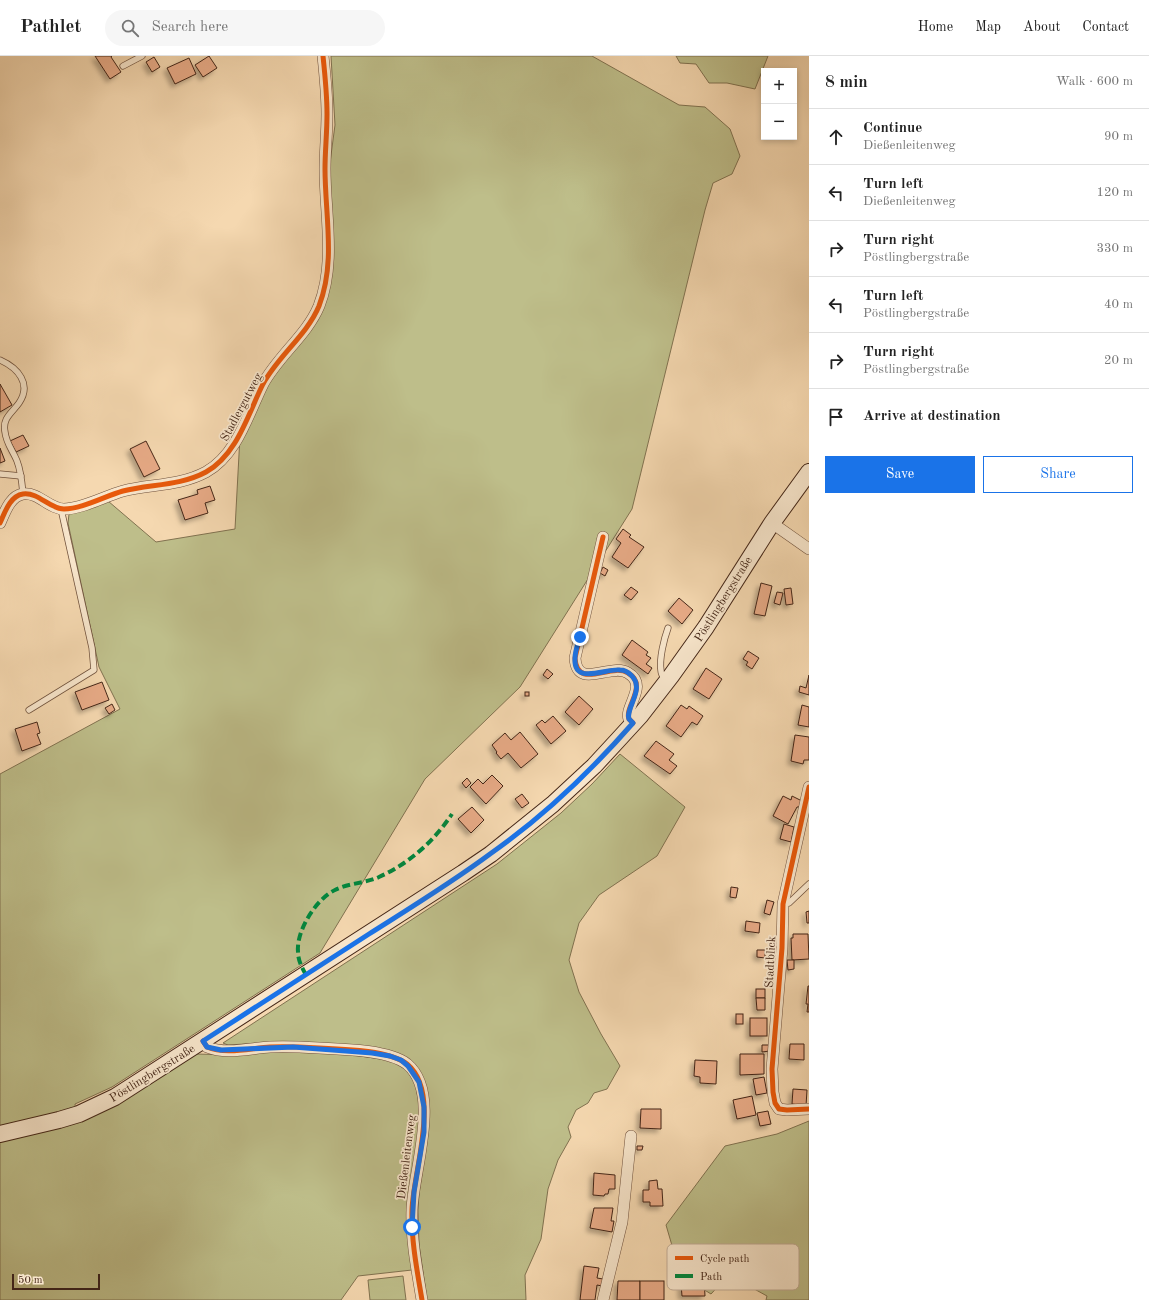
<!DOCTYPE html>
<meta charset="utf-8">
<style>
:root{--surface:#fff;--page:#f6f6f6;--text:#222;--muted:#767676;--line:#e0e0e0;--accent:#1a73e8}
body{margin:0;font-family:"Old Standard TT",serif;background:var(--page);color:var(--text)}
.controls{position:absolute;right:12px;top:12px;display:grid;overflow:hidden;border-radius:0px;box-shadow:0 2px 6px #0003}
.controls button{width:36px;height:36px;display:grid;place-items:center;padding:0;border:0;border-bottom:1px solid var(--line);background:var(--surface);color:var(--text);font:20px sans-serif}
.scale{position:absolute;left:12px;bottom:10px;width:88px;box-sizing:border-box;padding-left:4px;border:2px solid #442617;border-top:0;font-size:11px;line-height:14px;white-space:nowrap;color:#442617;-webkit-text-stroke:3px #f8e6cc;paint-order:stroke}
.stop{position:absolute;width:12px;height:12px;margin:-9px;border:3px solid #1a73e8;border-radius:50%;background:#fff}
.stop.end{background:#1a73e8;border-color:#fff;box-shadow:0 1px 4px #0008}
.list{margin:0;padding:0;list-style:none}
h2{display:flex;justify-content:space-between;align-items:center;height:52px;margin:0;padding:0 16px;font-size:17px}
h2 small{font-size:13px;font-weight:400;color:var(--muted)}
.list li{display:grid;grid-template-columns:26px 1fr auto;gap:12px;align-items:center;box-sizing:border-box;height:56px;padding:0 16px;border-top:1px solid var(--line)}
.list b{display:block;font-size:15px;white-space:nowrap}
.list p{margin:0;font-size:13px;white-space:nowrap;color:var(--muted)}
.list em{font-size:13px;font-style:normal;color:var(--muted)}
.actions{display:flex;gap:8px;padding:12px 16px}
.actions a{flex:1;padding:9px 0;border:1px solid var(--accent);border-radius:0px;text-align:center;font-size:14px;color:var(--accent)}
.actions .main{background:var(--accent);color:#fff}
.icon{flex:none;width:22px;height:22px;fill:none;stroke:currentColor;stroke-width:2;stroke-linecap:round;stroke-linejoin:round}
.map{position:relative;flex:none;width:809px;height:1244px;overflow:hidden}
header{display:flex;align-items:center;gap:24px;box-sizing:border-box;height:56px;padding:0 20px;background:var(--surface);border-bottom:1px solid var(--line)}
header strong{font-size:19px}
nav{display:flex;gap:22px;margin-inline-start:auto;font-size:14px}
.search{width:280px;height:36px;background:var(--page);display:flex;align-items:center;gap:10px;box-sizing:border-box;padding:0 14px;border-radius:22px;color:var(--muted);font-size:15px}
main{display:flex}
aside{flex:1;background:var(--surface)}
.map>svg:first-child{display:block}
.green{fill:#bebe8a;stroke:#817250}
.building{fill:#e7aa86;stroke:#442617;filter:url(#shadow)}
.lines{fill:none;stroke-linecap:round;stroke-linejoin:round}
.service-casing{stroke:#70523d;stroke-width:7}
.minor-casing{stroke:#70523d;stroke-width:12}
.secondary-casing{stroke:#442617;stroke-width:18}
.service{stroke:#f8e6cc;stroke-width:5.5}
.minor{stroke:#f8e6cc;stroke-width:11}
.secondary{stroke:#f8e6cc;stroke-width:16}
.quiet{stroke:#00873e;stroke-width:4;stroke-dasharray:8 4;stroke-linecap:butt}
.cycleway-casing{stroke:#f8e6cc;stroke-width:8}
.cycleway{stroke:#e8590c;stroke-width:5}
.route{stroke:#1a73e8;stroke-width:5}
.labels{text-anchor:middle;stroke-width:3.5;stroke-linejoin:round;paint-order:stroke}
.street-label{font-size:12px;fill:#442617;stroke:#f8e6cc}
.key{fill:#f8e6cc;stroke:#c2ac96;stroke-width:1}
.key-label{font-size:11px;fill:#442617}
</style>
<header>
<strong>Pathlet</strong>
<div class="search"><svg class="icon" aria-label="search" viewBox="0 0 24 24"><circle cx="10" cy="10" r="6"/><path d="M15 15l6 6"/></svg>Search here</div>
<nav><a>Home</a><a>Map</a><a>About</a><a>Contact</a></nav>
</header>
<main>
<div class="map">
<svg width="809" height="1244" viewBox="0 0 809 1244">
<defs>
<filter id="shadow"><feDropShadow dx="-3.5" dy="3.5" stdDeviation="2" flood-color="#0004"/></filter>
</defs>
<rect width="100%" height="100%" fill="#f5d8b0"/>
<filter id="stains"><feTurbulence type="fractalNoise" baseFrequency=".005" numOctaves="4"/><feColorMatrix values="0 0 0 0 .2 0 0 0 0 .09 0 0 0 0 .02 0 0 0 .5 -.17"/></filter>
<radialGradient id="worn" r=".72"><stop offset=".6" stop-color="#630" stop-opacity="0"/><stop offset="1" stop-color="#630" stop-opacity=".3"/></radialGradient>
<g class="green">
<polygon points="331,0 592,0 679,49 705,51 730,73 740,100 732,118 713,127 705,154 632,453 520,631 425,723 320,897 112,1031 75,1048 76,1064 196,998 235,999 264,996 294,996 345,998 389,1004 406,1013 415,1027 420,1051 412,1214 358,1220 341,1244 0,1244 0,718 120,653 99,611 68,467 69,458 108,445 156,486 235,473 240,380 268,324 329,234 328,122 335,69"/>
<polygon points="676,0 768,0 755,33 727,27 709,27 696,8 680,7"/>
<polygon points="620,698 685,751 657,800 599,839 579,867 569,904 579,936 601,978 620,1010 607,1033 594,1037 588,1047 576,1054 568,1071 571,1081 558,1104 548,1133 541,1183 525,1219 526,1244 427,1244 419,1188 418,1154 419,1137 428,1078 429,1051 411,1006 280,986 228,989 223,987 497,808 561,757 592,728"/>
<polygon points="809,1065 809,1244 766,1244 767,1240 747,1229 732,1208 724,1224 711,1238 703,1233 708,1214 678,1210 666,1169 725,1090 777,1078"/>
<polygon points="403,1220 406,1244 370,1244 368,1224"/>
</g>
<g class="building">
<polygon points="95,0 112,0 111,1 121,16 110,23"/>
<polygon points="209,0 217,12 203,21 195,9"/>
<polygon points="154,1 160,11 152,16 146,6"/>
<polygon points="189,2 196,18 175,28 167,12"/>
<polygon points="0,328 12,349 0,356"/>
<polygon points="23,379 29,390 16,396 10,385"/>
<polygon points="146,385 160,413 144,421 130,393"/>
<polygon points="0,392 5,405 0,407"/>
<polygon points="210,430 215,444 205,447 208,457 185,464 178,444 198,438 197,434"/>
<polygon points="623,473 631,479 629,481 644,491 628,512 612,501 621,487 616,483"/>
<polygon points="603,511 608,514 605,520 600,517"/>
<polygon points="761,527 772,530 765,560 754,558"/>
<polygon points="631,531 638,536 631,544 624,539"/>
<polygon points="791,532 793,548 786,549 784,533"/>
<polygon points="777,536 783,537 780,549 774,547"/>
<polygon points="679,542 693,554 682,568 668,555"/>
<polygon points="632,584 648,596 646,599 651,602 646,608 652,612 648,618 622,599"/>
<polygon points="748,595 759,602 752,613 746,609 748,606 743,603"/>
<polygon points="706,612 722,623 709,643 693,633"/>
<polygon points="547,613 553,618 548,623 543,619"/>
<polygon points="809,619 809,639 799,636 800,630 806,632"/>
<polygon points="102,626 109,644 82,654 75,636"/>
<rect x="525" y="636" width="4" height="4"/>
<polygon points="579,640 593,653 579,669 565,656"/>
<polygon points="112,648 115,654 109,658 105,652"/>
<polygon points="681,649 687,653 689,650 703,660 697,669 692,666 681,681 666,670"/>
<polygon points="802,649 809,651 809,671 798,669"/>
<polygon points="553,660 566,675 551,688 536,669 542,664 545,667"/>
<polygon points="37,666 40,677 37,678 41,688 22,695 15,673"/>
<polygon points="520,676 538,698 521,712 508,697 501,703 496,697 497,696 492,689 505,677 511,684"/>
<polygon points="795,679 809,681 809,704 804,704 803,708 791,705"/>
<polygon points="656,685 674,698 669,704 677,710 670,718 644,700"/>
<polygon points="492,719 503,730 486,748 470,731 478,723 483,728"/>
<polygon points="467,722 471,727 466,732 462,727"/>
<polygon points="522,738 529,747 522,752 515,743"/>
<polygon points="783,740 791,744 792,740 802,745 799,751 797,751 788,768 773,760"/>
<polygon points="472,751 484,764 471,777 458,763"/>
<polygon points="784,768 794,771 791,786 780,783"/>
<polygon points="731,831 738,832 736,842 730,841"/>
<polygon points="767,844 774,846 770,859 764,857"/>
<polygon points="809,855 809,867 807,867 806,856"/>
<polygon points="746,865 760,867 759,877 745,875"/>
<polygon points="793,878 808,878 809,903 792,904 791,882 793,882"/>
<polygon points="757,894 765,894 765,902 757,901"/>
<polygon points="787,904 794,904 794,913 788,914"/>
<polygon points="808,930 809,930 809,956 807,956 808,948 806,948"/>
<rect x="756" y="933" width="9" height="9"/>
<polygon points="756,942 765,942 765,954 757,954"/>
<rect x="736" y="958" width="7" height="10"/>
<rect x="750" y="962" width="17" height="18"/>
<polygon points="790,988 804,988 804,1004 789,1003"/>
<polygon points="762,989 770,989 770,995 762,996"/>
<polygon points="740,998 764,998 764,1018 740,1019"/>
<polygon points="695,1004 717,1005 716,1028 700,1027 700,1021 694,1020"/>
<polygon points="764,1021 767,1037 756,1039 753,1023"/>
<polygon points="793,1033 807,1034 806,1050 792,1048"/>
<polygon points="752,1040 756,1059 737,1063 733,1044"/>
<polygon points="641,1053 661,1053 661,1073 640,1072"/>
<polygon points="768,1055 771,1068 760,1070 757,1057"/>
<polygon points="637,1090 643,1090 642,1094 637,1094"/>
<polygon points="594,1117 615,1119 615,1133 609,1133 608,1138 605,1138 604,1140 593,1139"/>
<polygon points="657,1124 658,1133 662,1133 663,1150 650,1150 650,1146 643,1146 643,1134 649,1134 649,1125"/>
<polygon points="594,1152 613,1152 611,1165 614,1165 612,1176 590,1172"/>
<polygon points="584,1210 599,1212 597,1222 603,1223 602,1230 597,1229 595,1244 580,1244"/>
<polygon points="701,1217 701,1222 704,1222 705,1240 682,1240 681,1228 684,1228 684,1222 689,1222 689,1218"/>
<polygon points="618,1225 640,1225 640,1244 617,1244"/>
<rect x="640" y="1225" width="24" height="19"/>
</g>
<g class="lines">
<g class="service-casing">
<g id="service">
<polyline points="123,10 142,0"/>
<path d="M0 304C18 312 32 328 19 347 12 357 2 362 5 376 6 387 13 395 17 405 21 415 22 427 23 438"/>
<polyline points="0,418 21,420"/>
<path d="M665 624C663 621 661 618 661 615 659 603 664 583 668 572"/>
<polyline points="29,654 94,614 92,592 61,453"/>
<polyline points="783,848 789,847 809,828"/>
</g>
</g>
<g class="minor-casing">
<g id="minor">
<path d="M0 467C5 456 10 440 23 438 39 436 49 453 64 453 82 453 105 440 123 435 151 428 180 430 206 416 237 399 248 358 263 328 278 300 307 279 319 250 336 206 325 159 325 113 325 95 327 77 327 58 327 39 325 19 323 0"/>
<polyline points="772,467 809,493"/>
<path d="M603 481 575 602C577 635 611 606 628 617 649 629 624 651 629 663 630 664 632 666 633 667"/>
<polyline points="809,731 783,848 782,892 772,1013 773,1036 775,1047 779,1053 787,1054 809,1053"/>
<path d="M203 985 207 991C226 999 251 992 270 991 286 990 303 991 319 992 342 993 389 994 407 1008 442 1037 413 1115 412 1154 411 1184 417 1214 422 1244"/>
<polyline points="603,1244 622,1166 631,1080"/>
</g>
</g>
<g class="secondary-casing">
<polyline id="secondary" points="0,1078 59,1064 79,1058 115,1041 463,817 491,798 553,748 594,710 618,684 640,660 671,620 706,571 772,467 809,416"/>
</g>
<use href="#service" class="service"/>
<use href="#minor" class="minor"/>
<use href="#secondary" class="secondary"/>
<path class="quiet" d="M306 919C302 912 298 904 298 896 296 875 316 843 335 834 349 827 366 827 379 821 410 807 434 785 452 758"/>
<g class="cycleway-casing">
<g id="cycleway">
<path d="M0 467C5 456 10 440 23 438 39 436 49 453 64 453 82 453 105 440 123 435 151 428 180 430 206 416 237 399 248 358 263 328 278 300 307 279 319 250 336 206 325 159 325 113 325 95 327 77 327 58 327 39 325 19 323 0"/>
<path d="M603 481 575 602C577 635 611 606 628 617 649 629 624 651 629 663 630 664 632 666 633 667"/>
<polyline points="809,731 783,848 782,892 772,1013 773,1036 775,1047 779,1053 787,1054 809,1053"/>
<path d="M203 985 207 991C226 999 251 992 270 991 286 990 303 991 319 992 342 993 389 994 407 1008 442 1037 413 1115 412 1154 411 1184 417 1214 422 1244"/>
</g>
</g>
<use href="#cycleway" class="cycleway"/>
</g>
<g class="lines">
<path class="route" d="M412 1171 414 1136 424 1076V1051L419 1026 408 1010 401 1004 390 1000 372 997 293 991 221 994 207 991 203 985C258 949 314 914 369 878 410 852 451 827 490 798 543 761 591 715 633 667 632 666 630 664 629 663 625 652 646 633 631 619 628 616 624 614 620 614 606 612 573 630 575 602 575 595 578 588 580 581"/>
</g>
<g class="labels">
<g class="street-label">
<text transform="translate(241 351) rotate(-62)" y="4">Stadlergutweg</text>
<text transform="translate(723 543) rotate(-58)" y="4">Pöstlingbergstraße</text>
<text transform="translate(770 906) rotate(-87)" y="4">Stadtblick</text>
<text transform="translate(152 1017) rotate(-32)" y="4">Pöstlingbergstraße</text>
<text transform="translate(406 1101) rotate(-83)" y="4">Dießenleitenweg</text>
</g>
</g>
<rect x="667" y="1188" width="132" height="46" rx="6" class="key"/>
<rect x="675" y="1200" width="18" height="4" fill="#e8590c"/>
<rect x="675" y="1218" width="18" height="4" fill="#00873e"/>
<g class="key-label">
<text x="700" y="1206">Cycle path</text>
<text x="700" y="1224">Path</text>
</g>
<rect width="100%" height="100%" filter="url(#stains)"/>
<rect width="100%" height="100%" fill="url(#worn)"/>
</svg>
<div class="controls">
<button>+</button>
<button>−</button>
</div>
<div class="scale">50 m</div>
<div class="stop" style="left:412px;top:1171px"></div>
<div class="stop end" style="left:580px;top:581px"></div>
</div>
<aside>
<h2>8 min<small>Walk · 600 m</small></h2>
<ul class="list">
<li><svg class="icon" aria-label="ahead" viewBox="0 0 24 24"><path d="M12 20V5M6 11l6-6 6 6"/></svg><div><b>Continue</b><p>Dießenleitenweg</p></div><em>90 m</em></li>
<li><svg class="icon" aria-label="left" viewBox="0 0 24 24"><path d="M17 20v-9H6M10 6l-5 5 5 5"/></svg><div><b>Turn left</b><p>Dießenleitenweg</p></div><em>120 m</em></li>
<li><svg class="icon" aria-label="right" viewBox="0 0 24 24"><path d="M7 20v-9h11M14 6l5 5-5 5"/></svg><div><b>Turn right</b><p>Pöstlingbergstraße</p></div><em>330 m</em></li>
<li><svg class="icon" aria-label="left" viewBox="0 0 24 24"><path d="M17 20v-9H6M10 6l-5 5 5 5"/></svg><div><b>Turn left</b><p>Pöstlingbergstraße</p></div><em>40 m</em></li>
<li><svg class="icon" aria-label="right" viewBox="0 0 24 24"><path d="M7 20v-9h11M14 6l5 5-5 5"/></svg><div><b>Turn right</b><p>Pöstlingbergstraße</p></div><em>20 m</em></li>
<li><svg class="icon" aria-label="arrive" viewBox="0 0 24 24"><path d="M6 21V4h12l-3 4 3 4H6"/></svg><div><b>Arrive at destination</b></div></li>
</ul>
<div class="actions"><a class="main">Save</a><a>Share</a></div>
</aside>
</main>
